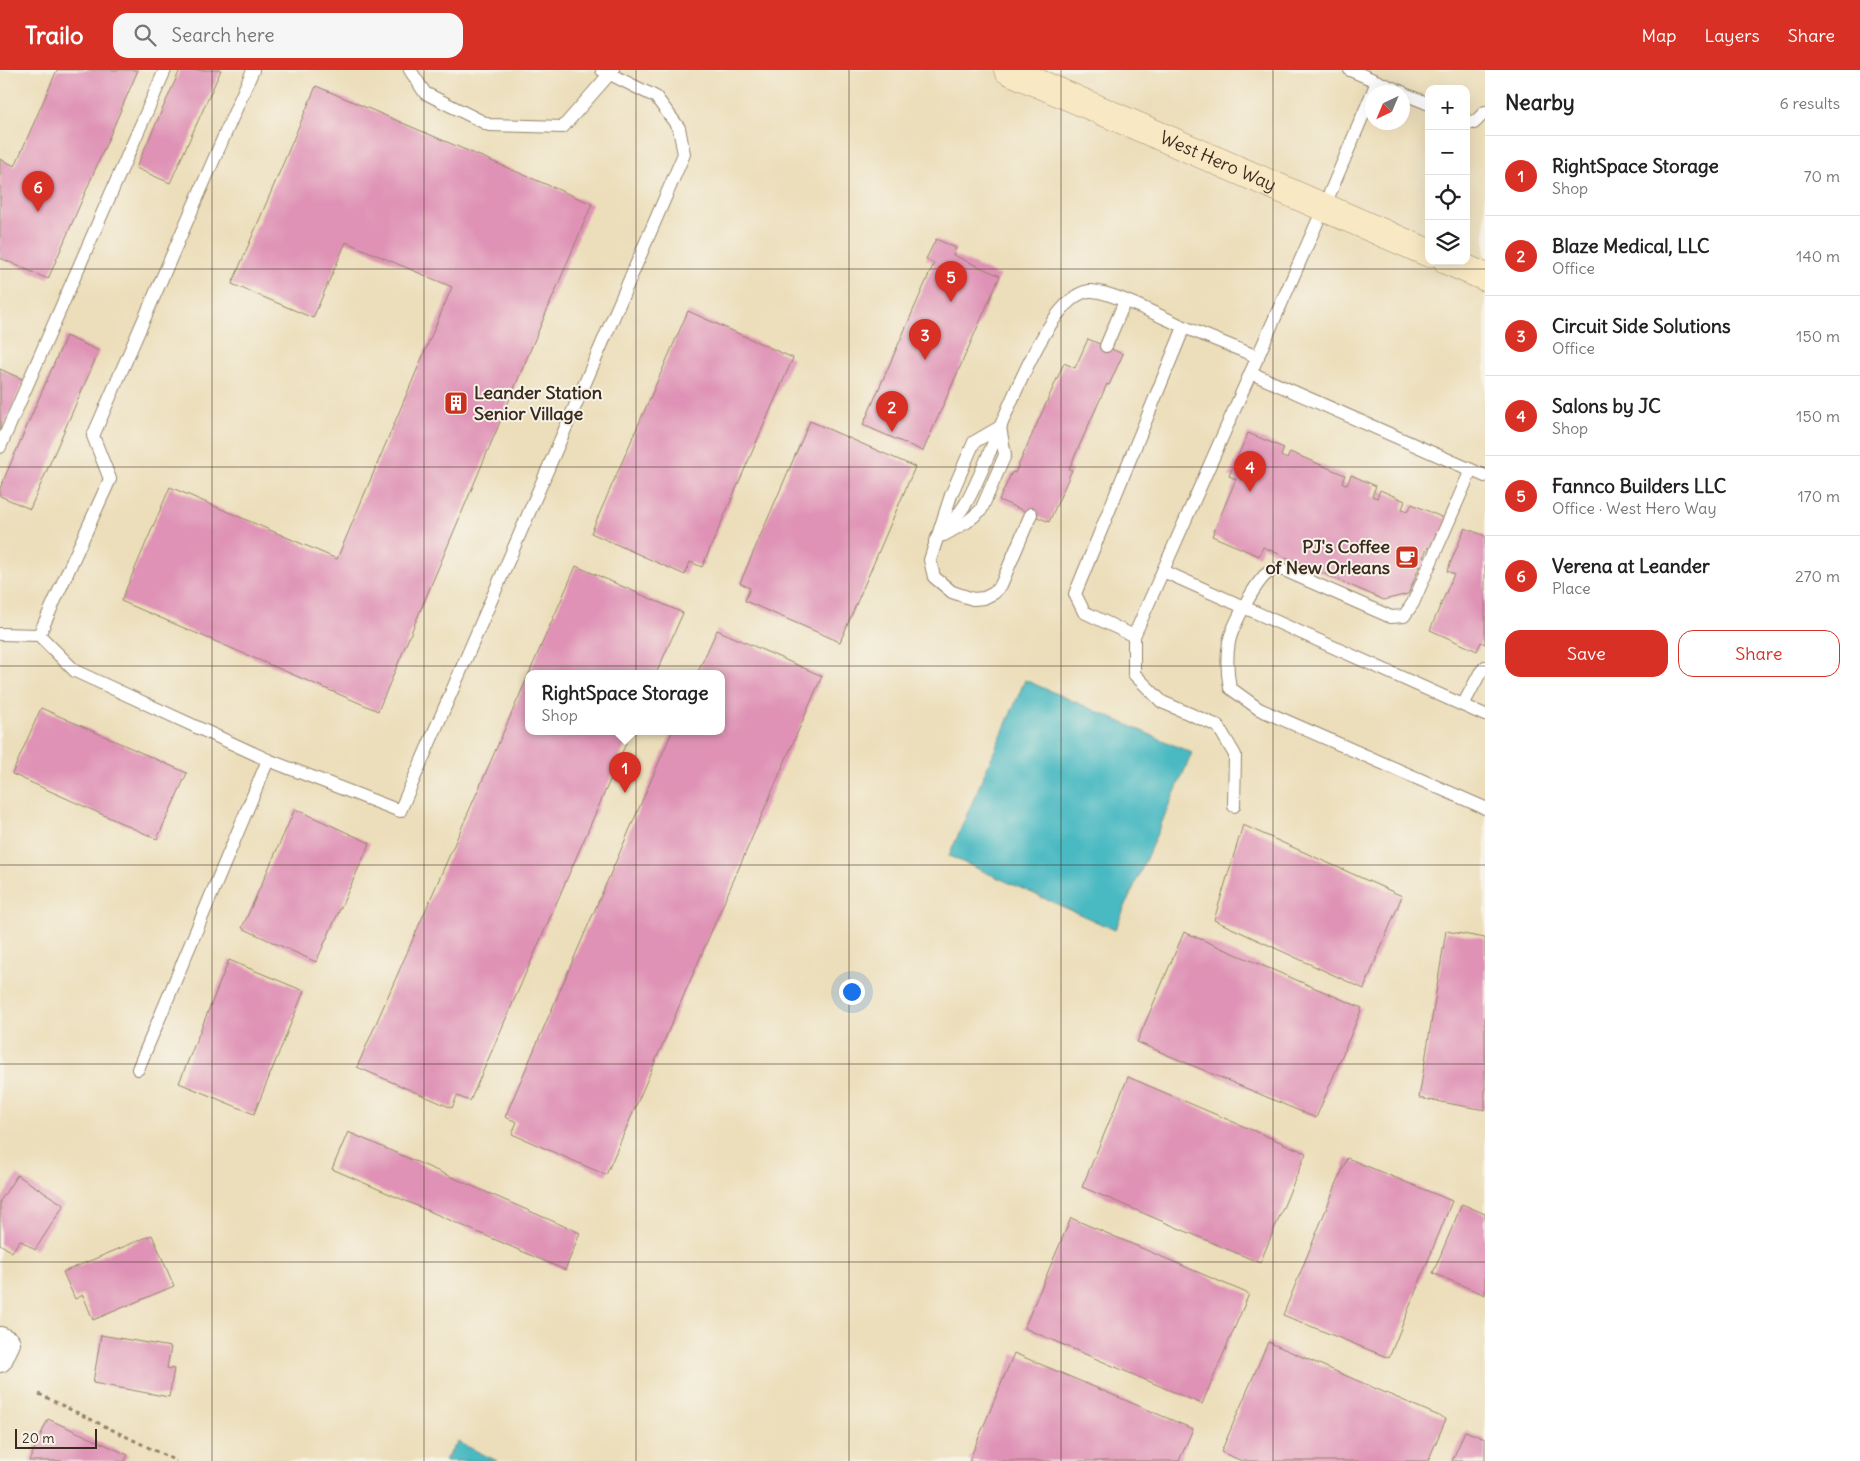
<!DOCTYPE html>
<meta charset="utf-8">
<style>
:root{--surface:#fff;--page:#f6f6f6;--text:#222;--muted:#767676;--line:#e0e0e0;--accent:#d93025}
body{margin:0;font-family:Delius,sans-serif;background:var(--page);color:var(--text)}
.controls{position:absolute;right:15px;top:15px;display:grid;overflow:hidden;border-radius:10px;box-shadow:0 5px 20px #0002}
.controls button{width:45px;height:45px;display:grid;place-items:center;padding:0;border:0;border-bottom:1px solid var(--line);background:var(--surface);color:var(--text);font:25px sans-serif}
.compass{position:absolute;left:1365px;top:15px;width:45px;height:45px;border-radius:50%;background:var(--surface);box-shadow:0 5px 20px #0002;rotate:224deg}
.scale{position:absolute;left:15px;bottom:12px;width:82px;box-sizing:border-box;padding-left:5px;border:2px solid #3b2a1e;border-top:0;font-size:14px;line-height:18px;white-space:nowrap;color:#3b2a1e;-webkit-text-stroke:4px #f7f3e8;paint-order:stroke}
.you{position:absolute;left:851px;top:921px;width:18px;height:18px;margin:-12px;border:4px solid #fff;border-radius:50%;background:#1a73e8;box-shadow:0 0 0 8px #1a73e833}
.badge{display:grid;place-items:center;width:32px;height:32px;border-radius:50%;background:var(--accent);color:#fff;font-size:16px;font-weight:700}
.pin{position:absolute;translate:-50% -41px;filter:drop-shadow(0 1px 2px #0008)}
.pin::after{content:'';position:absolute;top:26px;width:18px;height:15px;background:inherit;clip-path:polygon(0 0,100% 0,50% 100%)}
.popup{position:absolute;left:525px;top:600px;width:200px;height:65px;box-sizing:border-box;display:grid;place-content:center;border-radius:10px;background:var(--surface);filter:drop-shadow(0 1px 4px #0005);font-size:16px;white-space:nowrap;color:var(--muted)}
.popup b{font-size:19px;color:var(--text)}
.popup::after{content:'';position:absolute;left:50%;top:100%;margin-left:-10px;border:10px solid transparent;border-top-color:var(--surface)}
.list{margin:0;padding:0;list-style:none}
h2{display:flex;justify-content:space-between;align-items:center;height:65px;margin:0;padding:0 20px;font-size:21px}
h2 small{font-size:16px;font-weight:400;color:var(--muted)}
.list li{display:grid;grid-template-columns:32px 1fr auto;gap:15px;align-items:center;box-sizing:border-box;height:80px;padding:0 20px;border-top:1px solid var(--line)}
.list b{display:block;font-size:19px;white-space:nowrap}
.list p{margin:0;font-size:16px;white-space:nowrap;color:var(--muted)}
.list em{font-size:16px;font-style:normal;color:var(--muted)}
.actions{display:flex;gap:10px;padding:15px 20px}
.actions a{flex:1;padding:11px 0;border:1px solid var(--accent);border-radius:15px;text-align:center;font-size:18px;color:var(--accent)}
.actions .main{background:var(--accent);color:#fff}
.icon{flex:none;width:28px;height:28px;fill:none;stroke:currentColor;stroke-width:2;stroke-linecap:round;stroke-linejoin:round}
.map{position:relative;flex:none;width:1485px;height:1391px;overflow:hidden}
header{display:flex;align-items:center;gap:30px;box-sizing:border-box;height:70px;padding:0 25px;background:var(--accent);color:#fff}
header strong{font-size:24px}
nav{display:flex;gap:28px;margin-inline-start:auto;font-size:18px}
.search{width:350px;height:45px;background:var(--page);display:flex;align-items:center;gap:12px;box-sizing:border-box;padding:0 18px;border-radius:15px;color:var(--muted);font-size:19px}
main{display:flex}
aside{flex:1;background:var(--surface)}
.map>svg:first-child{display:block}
.water{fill:#4ab9c2;stroke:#427270}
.building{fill:#df92b5}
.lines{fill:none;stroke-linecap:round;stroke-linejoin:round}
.service-casing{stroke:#94846c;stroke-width:14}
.minor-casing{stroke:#94846c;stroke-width:26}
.secondary-casing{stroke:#94846c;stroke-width:29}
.path{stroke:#94846c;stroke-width:3;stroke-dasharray:4 4;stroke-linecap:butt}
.service{stroke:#fff;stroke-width:12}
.minor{stroke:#fff;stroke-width:24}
.secondary{stroke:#f8e8c3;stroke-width:28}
.grid{fill:none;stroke:#3b2a1e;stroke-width:1;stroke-opacity:0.55}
.labels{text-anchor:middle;stroke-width:4;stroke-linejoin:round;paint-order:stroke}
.street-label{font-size:18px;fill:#3b2a1e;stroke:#f7f3e8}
.poi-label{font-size:18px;font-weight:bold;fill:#3b2a1e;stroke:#f7f3e8;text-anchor:start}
</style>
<header>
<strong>Trailo</strong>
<div class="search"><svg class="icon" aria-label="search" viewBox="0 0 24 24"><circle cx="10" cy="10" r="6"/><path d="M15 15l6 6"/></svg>Search here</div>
<nav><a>Map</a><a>Layers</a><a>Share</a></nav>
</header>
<main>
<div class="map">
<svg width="1485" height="1391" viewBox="0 0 1485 1391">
<rect width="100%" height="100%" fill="#f7f3e8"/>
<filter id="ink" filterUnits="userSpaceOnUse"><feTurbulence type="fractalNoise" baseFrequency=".02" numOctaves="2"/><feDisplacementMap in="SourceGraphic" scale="10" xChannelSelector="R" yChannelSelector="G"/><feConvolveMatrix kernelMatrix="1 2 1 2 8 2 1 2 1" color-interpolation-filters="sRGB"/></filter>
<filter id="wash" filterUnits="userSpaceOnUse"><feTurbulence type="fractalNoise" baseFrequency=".0096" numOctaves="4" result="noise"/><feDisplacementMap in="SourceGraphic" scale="20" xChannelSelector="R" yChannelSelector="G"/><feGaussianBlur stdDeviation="1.12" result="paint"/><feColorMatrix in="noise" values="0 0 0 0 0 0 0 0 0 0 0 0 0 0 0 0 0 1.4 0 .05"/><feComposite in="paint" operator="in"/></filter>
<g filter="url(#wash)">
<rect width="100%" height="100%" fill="#ecdeba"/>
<g class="water">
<polygon points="1025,610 1192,683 1115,860 949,786"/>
<polygon points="458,1372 497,1391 444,1391"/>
</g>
<g id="blocks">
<g class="building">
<polygon points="57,0 138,0 48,209 0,188 0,89 15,96"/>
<polygon points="180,0 221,0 170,113 136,98"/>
<polygon points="316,16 592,134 378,641 121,531 170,417 337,489 452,217 346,172 313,248 232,214"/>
<polygon points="936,169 956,178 953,185 1000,206 923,381 863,355 934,193 926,189"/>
<polygon points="688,241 793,288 702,497 690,492 685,505 591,463"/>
<polygon points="66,266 99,281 30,439 0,426 0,418"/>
<polygon points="1088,269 1123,284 1109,315 1107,314 1069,399 1072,400 1049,452 999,430 1012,402 1015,403 1064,293 1075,298"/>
<polygon points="0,299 24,310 0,365"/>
<polygon points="810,351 915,397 840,572 745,531 750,518 740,513"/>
<polygon points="1248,363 1284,378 1281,386 1287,389 1290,382 1345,405 1342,412 1347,415 1351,405 1376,416 1372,426 1377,428 1380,420 1405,431 1402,439 1408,441 1412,434 1448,450 1435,480 1428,477 1423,487 1431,490 1427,499 1420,496 1408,524 1384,530 1263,477 1259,486 1212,466 1236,409 1229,406"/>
<polygon points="1465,458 1485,466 1485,574 1481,572 1477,581 1430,560 1454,504 1447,501"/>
<polygon points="576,496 683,543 656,604 529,604 529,662 631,662 470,1031 457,1026 452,1038 357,997"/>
<polygon points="717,560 822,606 606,1105 512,1064 517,1052 505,1047 672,662 721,662 721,604 697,604"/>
<polygon points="41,638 187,703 157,769 12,704"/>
<polygon points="295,739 370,773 316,892 242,858"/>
<polygon points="1243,755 1402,826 1364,919 1214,850"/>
<polygon points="1446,861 1485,868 1485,1040 1419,1028"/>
<polygon points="1184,862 1362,938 1316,1048 1137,972"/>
<polygon points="229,890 304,921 254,1044 179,1013"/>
<polygon points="1128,1007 1306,1083 1260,1193 1082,1117"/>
<polygon points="348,1062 580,1163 565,1200 332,1099"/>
<polygon points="1347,1088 1452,1131 1389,1288 1283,1245"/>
<polygon points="17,1105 64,1135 35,1180 20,1170 12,1182 0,1174 0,1131"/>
<polygon points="1462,1134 1485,1144 1485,1225 1433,1203"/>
<polygon points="1071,1148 1249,1224 1202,1334 1024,1258"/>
<polygon points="152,1165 174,1216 93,1250 83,1225 75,1229 63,1202"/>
<polygon points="101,1265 171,1277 167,1298 174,1299 169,1327 93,1313"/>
<polygon points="1268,1272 1446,1349 1428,1391 1242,1391 1221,1382"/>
<polygon points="1014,1283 1193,1359 1179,1391 969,1391"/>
<polygon points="48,1349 128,1385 125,1391 29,1391"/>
<polygon points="1465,1361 1485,1369 1485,1391 1452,1391"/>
</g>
</g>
</g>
<g filter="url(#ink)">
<use href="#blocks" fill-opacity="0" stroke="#94846c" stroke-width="1"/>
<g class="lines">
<g class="service-casing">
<g id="service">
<polyline points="410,0 425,23 489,55 563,57 613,0"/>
<polyline points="1350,0 1402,22"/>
<polyline points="1402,23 1429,34"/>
<polyline points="1466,50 1474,53 1485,42"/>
<polyline points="1106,276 1125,231"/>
<polyline points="1251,303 1485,406"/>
<polyline points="1000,357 974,372 951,425 930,490 934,507 952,522 973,529 984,528 994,523 1001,515 1031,444"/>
<polyline points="0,377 165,0"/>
<path d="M1471 400 1413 533 1404 546 1391 547 1284 500C1279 500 1273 499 1269 502 1256 510 1232 557 1229 572 1226 589 1227 602 1230 618L1259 639 1485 738"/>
<polyline points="944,465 967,452 981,440 1005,385 1000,357"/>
<path d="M935 471C945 459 958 447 966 433 991 393 1041 226 1089 221 1108 219 1164 248 1184 257"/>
<polyline points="1163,501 1485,645"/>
<polyline points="0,564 39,565 110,409 93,366 253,0"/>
<polyline points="39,565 75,601 268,690 400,741 684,84 679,58 656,27 602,0"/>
<polyline points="1134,566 1084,542 1075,524 1184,257 1258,287"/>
<polyline points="1463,635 1480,603 1485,597"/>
<polyline points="1234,736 1235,685 1218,656 1162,632 1134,604 1134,566 1324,137 1377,12"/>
<polyline points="138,999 268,690"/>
</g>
</g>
<g class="minor-casing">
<polyline id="minor" points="0,1269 8,1273 0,1290"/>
</g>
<g class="secondary-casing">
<g id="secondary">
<path id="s1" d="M1008 0 1429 183"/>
<polyline points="1448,191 1485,207"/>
</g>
</g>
<polyline class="path" points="39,1324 176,1391"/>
<use href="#service" class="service"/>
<use href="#minor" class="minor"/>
<use href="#secondary" class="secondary"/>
</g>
</g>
<path class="grid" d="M212 0V1391M424 0V1391M636 0V1391M849 0V1391M1061 0V1391M1273 0V1391M0 199H1485M0 397H1485M0 596H1485M0 795H1485M0 994H1485M0 1192H1485"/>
<defs>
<g id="building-square" transform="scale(1.25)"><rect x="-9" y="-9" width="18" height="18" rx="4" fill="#c8321e" stroke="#f7f3e8"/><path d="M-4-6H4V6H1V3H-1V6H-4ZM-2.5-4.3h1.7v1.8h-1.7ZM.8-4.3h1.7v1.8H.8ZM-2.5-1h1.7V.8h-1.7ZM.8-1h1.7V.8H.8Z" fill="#fff"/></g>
<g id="cafe-square" transform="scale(1.25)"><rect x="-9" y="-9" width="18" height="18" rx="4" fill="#c8321e" stroke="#f7f3e8"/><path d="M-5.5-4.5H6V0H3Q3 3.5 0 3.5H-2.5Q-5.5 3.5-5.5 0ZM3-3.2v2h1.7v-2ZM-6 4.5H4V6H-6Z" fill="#fff"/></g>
</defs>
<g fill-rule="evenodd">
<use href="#building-square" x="456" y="333"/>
<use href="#cafe-square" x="1407" y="487"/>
</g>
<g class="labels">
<g class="street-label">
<text dy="6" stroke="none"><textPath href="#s1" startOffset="229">West Hero Way</textPath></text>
</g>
<g class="poi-label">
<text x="474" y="329">Leander Station<tspan x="474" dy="21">Senior Village</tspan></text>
<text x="1390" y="483" text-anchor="end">PJ's Coffee<tspan x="1390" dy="21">of New Orleans</tspan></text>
</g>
</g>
</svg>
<div class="controls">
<button>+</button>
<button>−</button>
<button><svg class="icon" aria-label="locate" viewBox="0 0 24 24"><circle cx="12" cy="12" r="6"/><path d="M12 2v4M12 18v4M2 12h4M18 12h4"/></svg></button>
<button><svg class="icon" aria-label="layers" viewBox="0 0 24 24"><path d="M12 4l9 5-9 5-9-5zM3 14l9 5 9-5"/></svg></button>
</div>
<svg class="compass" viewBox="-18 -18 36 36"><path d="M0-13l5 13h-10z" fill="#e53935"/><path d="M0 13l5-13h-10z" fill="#767676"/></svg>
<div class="scale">20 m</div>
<div class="you"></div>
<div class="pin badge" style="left:625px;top:723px">1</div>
<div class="popup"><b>RightSpace Storage</b>Shop</div>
<div class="pin badge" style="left:892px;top:362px">2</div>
<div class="pin badge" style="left:925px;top:290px">3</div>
<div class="pin badge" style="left:1250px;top:422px">4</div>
<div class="pin badge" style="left:951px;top:232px">5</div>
<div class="pin badge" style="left:38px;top:142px">6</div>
</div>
<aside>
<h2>Nearby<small>6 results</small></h2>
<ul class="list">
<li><span class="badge">1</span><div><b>RightSpace Storage</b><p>Shop</p></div><em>70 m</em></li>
<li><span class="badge">2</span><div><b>Blaze Medical, LLC</b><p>Office</p></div><em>140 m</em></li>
<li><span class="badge">3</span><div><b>Circuit Side Solutions</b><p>Office</p></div><em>150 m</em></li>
<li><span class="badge">4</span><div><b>Salons by JC</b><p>Shop</p></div><em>150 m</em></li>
<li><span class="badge">5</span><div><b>Fannco Builders LLC</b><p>Office · West Hero Way</p></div><em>170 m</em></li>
<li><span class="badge">6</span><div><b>Verena at Leander</b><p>Place</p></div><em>270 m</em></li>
</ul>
<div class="actions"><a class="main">Save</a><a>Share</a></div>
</aside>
</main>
